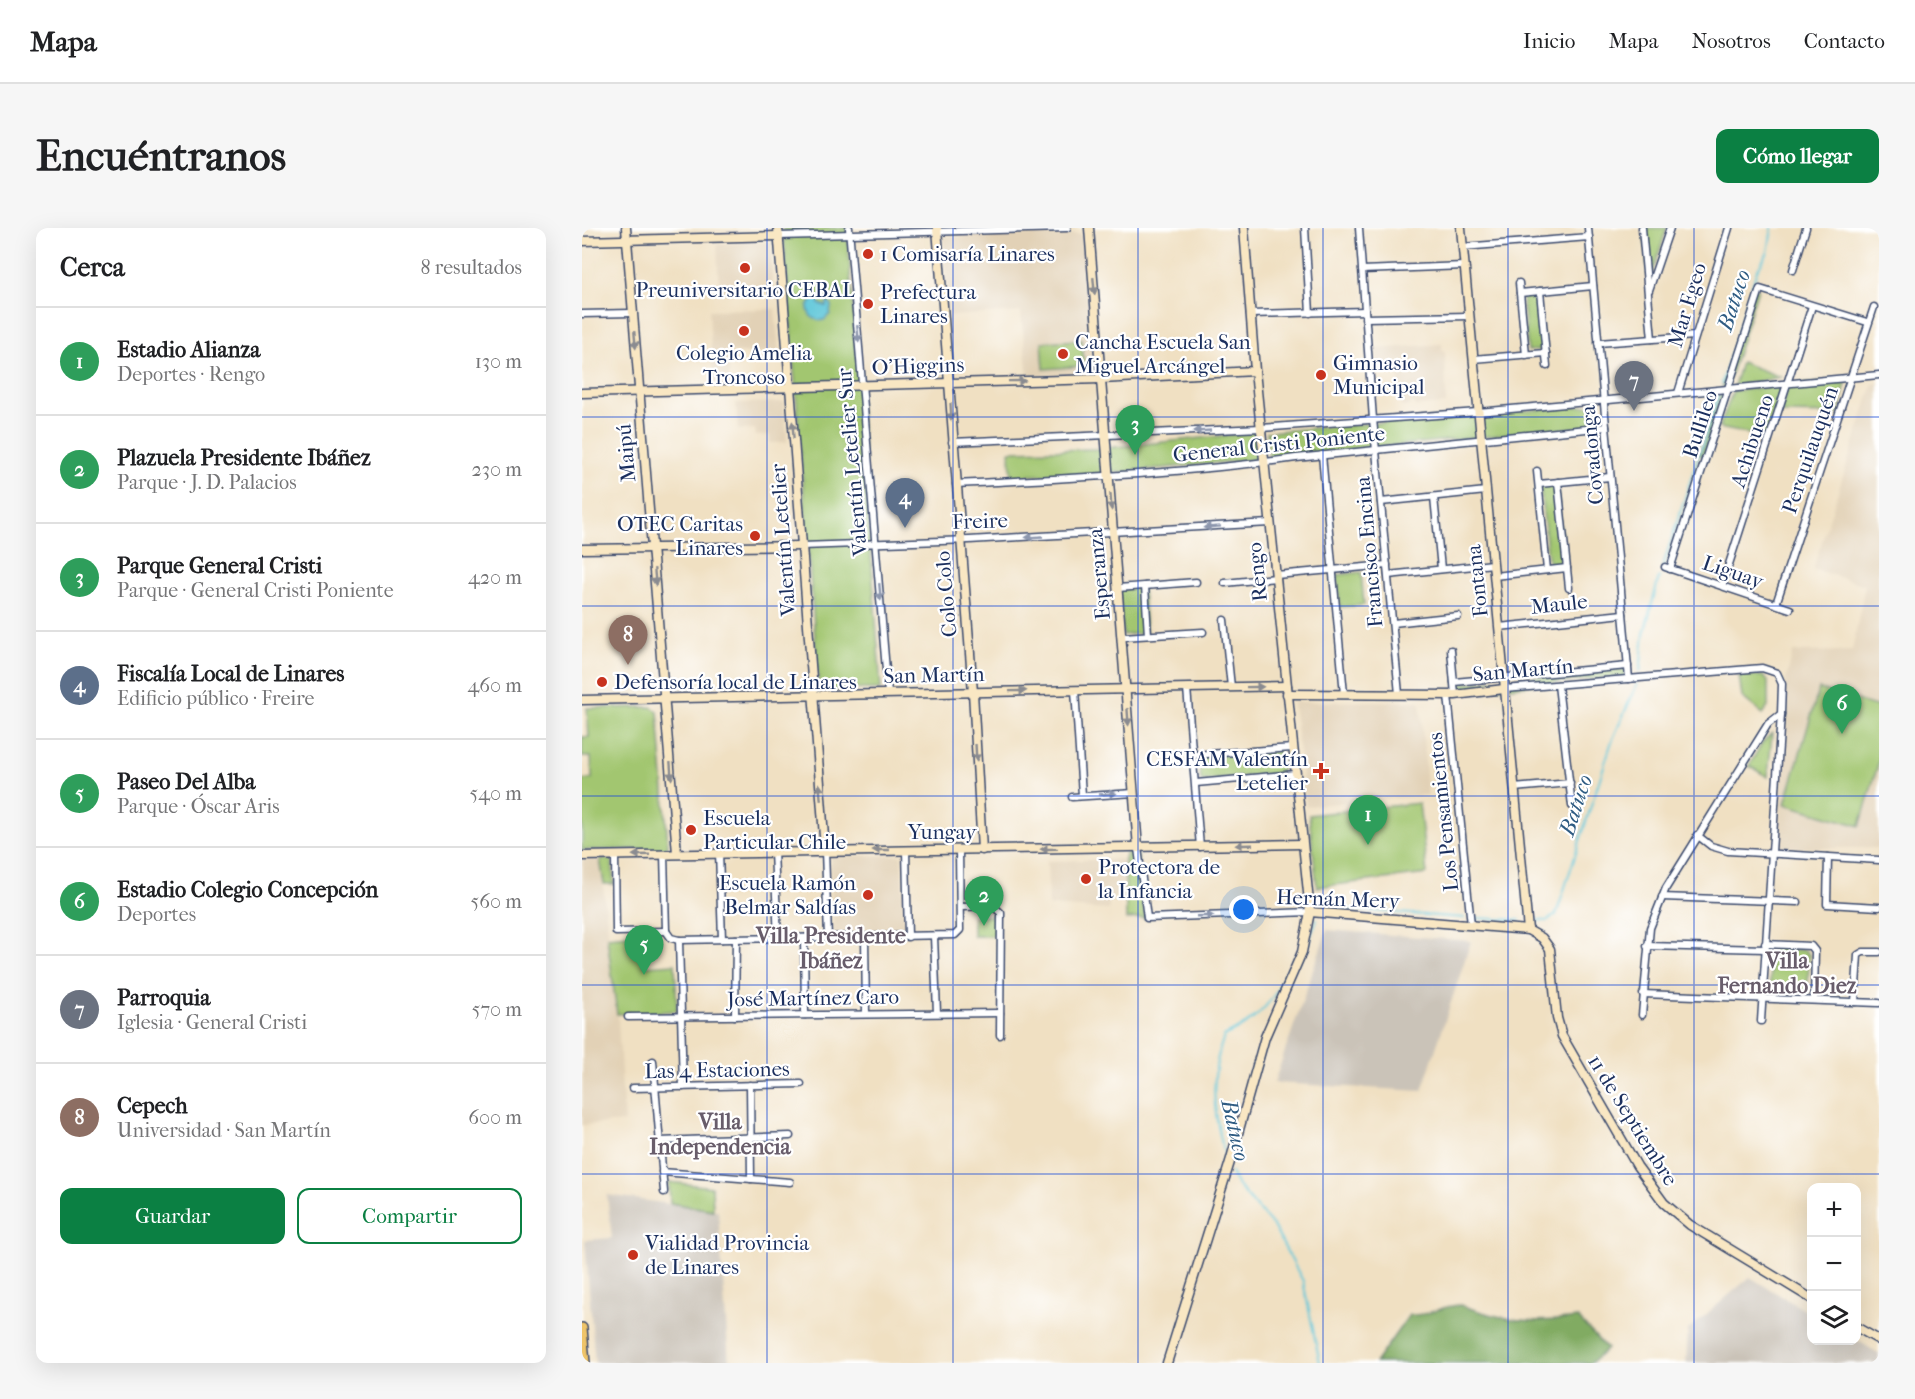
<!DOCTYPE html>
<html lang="es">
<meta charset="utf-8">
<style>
:root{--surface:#fff;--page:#f6f6f6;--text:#202124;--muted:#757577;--line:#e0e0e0;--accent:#0b8043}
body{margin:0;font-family:"IM FELL French Canon",serif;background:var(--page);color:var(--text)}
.controls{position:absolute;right:18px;bottom:18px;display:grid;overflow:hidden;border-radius:12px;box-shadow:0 6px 24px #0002}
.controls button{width:54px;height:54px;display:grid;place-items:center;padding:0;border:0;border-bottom:2px solid var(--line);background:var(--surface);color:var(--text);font:30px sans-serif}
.you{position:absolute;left:662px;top:682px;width:21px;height:21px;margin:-15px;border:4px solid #fff;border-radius:50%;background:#1a73e8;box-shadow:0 0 0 9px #1a73e833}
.badge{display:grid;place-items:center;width:39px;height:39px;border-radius:50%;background:var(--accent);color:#fff;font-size:20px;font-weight:700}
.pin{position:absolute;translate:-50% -50px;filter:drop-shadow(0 2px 3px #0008)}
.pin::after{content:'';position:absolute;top:32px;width:21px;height:18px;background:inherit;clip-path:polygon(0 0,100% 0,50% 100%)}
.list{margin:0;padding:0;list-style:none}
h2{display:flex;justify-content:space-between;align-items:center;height:78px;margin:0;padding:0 24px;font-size:26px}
h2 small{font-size:20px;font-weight:400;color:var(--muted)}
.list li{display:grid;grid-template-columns:39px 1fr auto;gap:18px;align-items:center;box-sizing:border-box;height:108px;padding:0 24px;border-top:2px solid var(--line)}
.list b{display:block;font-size:22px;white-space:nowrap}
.list p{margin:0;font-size:20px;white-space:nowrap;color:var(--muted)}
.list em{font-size:20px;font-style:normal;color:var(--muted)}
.actions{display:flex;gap:12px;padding:18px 24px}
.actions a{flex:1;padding:14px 0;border:2px solid var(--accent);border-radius:12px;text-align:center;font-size:21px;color:var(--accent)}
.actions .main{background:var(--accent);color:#fff}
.icon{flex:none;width:33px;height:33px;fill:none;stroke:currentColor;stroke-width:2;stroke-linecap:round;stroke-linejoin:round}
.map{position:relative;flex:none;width:1297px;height:1135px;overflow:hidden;border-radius:12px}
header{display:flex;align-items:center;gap:36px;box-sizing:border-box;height:84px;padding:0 30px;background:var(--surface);border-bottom:2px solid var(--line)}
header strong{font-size:28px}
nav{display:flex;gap:33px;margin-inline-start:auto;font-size:21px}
.intro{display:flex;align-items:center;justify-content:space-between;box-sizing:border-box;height:144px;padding:0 36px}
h1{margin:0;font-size:42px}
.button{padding:15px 27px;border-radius:12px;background:var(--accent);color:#fff;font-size:21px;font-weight:700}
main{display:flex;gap:36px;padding:0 36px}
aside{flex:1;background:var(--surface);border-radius:12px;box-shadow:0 6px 24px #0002}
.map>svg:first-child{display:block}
.built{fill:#e2d1b6}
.industrial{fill:#cac3b8}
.green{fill:#a2c670;stroke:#5e7a67;stroke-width:1.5}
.forest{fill:#81ab62;stroke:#4e6d60;stroke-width:1.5}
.water{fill:#5dc6d9;stroke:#3c7a9c;stroke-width:1.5}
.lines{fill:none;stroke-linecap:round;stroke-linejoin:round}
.stream{stroke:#5dc6d9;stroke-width:2}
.street-casing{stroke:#3b4a6d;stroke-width:9}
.secondary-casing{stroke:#3b4a6d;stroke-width:11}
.primary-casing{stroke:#3b4a6d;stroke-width:12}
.street{stroke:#fff;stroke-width:6}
.secondary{stroke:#f9e7c3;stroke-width:8}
.primary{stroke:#efc469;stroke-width:9}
.oneway{fill:#8a8b90}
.oneway2{fill:#8d97ae}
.grid{fill:none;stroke:#1d4ed8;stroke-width:1.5;stroke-opacity:0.55}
.poi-dot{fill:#c8321e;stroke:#fff;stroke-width:2}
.labels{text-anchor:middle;stroke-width:4.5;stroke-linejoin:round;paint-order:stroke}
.poi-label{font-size:21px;fill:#1b2f5e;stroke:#fff;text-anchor:start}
.street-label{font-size:21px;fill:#1b2f5e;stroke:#fff}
.water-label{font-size:22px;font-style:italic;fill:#2f5c83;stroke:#fff}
.neighbourhood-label{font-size:22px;font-weight:bold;fill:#685d6b;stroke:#fff}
</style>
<header>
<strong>Mapa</strong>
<nav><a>Inicio</a><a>Mapa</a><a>Nosotros</a><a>Contacto</a></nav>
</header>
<div class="intro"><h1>Encuéntranos</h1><a class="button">Cómo llegar</a></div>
<main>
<aside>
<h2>Cerca<small>8 resultados</small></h2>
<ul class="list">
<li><span class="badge" style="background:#2e9e5b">1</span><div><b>Estadio Alianza</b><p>Deportes · Rengo</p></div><em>130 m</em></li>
<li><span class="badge" style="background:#2e9e5b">2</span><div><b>Plazuela Presidente Ibáñez</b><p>Parque · J. D. Palacios</p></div><em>230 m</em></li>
<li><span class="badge" style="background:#2e9e5b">3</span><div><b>Parque General Cristi</b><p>Parque · General Cristi Poniente</p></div><em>420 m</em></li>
<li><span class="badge" style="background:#5c6f8a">4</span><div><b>Fiscalía Local de Linares</b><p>Edificio público · Freire</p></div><em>460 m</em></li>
<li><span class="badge" style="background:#2e9e5b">5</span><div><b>Paseo Del Alba</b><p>Parque · Óscar Aris</p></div><em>540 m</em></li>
<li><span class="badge" style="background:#2e9e5b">6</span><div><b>Estadio Colegio Concepción</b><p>Deportes</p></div><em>560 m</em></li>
<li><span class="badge" style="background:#6b7280">7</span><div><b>Parroquia</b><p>Iglesia · General Cristi</p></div><em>570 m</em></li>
<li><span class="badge" style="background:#8d6e63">8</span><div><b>Cepech</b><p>Universidad · San Martín</p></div><em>600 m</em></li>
</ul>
<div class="actions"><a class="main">Guardar</a><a>Compartir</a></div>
</aside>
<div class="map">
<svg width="1297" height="1135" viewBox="0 0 1297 1135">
<rect width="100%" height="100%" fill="#fff"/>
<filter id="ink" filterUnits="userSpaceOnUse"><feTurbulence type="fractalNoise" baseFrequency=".0167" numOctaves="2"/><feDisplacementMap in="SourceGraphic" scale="12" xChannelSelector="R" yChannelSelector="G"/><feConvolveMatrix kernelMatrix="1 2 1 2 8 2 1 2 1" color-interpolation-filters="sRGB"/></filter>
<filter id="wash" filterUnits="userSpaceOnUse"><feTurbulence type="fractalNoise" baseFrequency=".008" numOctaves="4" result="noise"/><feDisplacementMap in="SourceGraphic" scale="24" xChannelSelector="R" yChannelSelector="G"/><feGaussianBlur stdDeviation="1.35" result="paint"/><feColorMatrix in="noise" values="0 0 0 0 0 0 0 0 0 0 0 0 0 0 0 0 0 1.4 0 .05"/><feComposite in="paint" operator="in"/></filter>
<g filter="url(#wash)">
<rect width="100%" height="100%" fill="#f0e0c2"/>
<g class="built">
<polygon points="500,6 511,145 446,149 439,84 367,88 361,9"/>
<polygon points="189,14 191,64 137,66 135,16"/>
<polygon points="193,81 197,124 147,125 147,154 131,155 127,82"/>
<polygon points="860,116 860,123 863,123 864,176 833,178 832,175 828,175 828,178 819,179 816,143 804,143 803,134 795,135 794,121"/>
<polygon points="1297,155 1297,620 1197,620 1204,451 1211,424 1270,423 1283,357 1231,341 1291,156"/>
<polygon points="202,174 205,214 188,215 188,207 174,208 173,201 156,202 154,175"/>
<polygon points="838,473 846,567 724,578 711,474"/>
<polygon points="319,627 324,707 252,709 248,628"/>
<polygon points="0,631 18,631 36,790 42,894 0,897"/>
<polygon points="543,631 542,670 527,670 527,682 467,678 465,633"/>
</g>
<g class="industrial">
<polygon points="745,702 889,713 840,863 692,855"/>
<polygon points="25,967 136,983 147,1135 13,1135 3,1012 30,1010"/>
<polygon points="1168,1049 1229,1086 1230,1112 1275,1112 1297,1126 1297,1135 1104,1135 1106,1102"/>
</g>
<g class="green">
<polygon points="201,0 265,0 299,461 237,462"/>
<polygon points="1062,0 1085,0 1067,56"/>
<polygon points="1172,60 1176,61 1145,159 1140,159"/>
<polygon points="955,66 961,122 946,123 940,67"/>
<polygon points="500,112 502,138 462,141 460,114"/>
<polygon points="1159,134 1198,149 1152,158"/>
<polygon points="1265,152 1256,186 1198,185 1207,157"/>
<polygon points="1203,157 1182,209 1137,200 1151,163"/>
<polygon points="1143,163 1122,228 1118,227 1139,164"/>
<polygon points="1016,177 1018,197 687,230 685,204"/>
<polygon points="676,204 678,231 518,246 429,248 428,223 515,221"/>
<polygon points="975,256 982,338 967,339 958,257"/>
<polygon points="779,344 782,377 758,379 755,347"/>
<polygon points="561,360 564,405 541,407 537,361"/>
<polygon points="1043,441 1044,448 876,464 875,456"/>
<polygon points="1157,447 1181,448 1186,453 1186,479 1181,486 1160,469"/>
<polygon points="1237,461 1297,479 1297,533 1278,598 1203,576"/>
<polygon points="70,479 76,484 86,618 82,621 0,622 0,552 10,551 9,529 0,529 0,509 7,509 5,480"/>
<polygon points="1190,505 1186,549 1167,538 1180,515"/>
<polygon points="698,523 699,545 619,553 617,529"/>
<polygon points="837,575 845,646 735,659 727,587"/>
<polygon points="555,622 563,690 544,691 543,631 545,623"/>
<polygon points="18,631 30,631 32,656 22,656"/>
<rect x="391" y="688" width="22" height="20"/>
<polygon points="61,706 62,738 93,736 95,783 35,786 25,709"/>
<polygon points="1189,721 1223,722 1227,727 1226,765 1188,763"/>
<polygon points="87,954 130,959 131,982 88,975"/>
</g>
<path class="forest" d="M878 1077C924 1093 948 1096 996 1090L1025 1121 1009 1135H793L827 1087C849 1088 857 1078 878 1077Z"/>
<path class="water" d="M241 68 237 71V76L244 78 246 72 249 78 248 86 242 92C232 93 226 88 226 79L231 71Z"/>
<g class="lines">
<g class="stream">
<polyline points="1140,155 1175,42 1186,24 1190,0"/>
<polyline points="1080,341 1136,167"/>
<polyline points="1058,444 1062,406 1077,349"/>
<polyline points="738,679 882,690"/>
<polyline points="894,690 938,692"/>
<polyline points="952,692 964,693 974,687 1030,513 1055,456"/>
<polyline points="725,717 735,691"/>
<path d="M645 934C632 890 626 852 642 808 666 796 677 789 693 766 699 756 701 746 710 738"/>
<polyline points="649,945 656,958 691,998 721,1053 738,1135"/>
</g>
</g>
</g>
<g filter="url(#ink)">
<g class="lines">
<g class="street-casing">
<g id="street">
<polyline points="267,0 306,466"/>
<polyline points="723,0 728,85"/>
<polyline points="777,0 791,191 817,466"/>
<polyline points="1006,0 1047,451"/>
<polyline points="1060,0 1070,111"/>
<polyline points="197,8 485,0"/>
<polyline points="880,19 1007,9"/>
<polyline points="780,42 882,38"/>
<polyline points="1211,42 1224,0"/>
<polyline points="937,55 944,127"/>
<polyline points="1067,62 1088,0"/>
<polyline points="958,63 965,138"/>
<polyline points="938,65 1011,58"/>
<polyline points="0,86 50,85"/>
<polyline points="668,86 783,83"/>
<polyline points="783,90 887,88"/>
<polyline points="1016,115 1113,108"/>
<polyline points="891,131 964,125"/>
<polyline points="1096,165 1147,0"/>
<polyline points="370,214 679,200 896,184 1297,147"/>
<polyline points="740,227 762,466"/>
<polyline points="955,243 965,342"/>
<polyline points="976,254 987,360"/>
<path d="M374 256C487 250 601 246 714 230L1024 199"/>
<polyline points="957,256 1028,249"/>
<polyline points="852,269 859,341"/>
<polyline points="799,274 904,263"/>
<polyline points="220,318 387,312 688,295"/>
<polyline points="1083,339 1208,381"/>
<polyline points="1088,341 1178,61 1285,94"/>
<polyline points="694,347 805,337"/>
<polyline points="806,347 911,336"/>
<polyline points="912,348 985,340"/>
<polyline points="643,355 694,350"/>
<polyline points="563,358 566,407"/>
<polyline points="1140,358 1230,78"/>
<polyline points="536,360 614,354"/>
<polyline points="1194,376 1292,79"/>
<polyline points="642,392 649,459"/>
<polyline points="811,395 876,388"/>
<polyline points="917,399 1041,386"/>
<polyline points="540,409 621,404"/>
<polyline points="869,422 873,467"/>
<polyline points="872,454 1046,438"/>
<polyline points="976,457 990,578"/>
<polyline points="605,460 618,619"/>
<polyline points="922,461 1180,440 1195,445 1200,456 1199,486 1179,793"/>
<polyline points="493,462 500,567"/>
<polyline points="866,467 889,697"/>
<polyline points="611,527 711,520"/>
<polyline points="614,555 713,546"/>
<polyline points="932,560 988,555"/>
<polyline points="490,569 552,565"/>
<polyline points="1115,607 1129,618 1146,623 1297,632"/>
<polyline points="556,620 565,690 728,684"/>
<polyline points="243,622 246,710"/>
<polyline points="324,622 326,709"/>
<polyline points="137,624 140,711"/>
<polyline points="192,624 196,711"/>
<polyline points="82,626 84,703"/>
<polyline points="33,628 34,704 84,703"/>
<polyline points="1246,629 1245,676 1297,679"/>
<polyline points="1080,669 1216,674"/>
<polyline points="379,679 411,678 419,685 418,807"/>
<polyline points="84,703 89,710 97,712 373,707 378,702 377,622"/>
<polyline points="352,708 355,785"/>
<polyline points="283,709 284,786"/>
<polyline points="222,710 223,787"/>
<polyline points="97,712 101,859"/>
<polyline points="1183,716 1229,718 1233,723 1232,772"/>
<polyline points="1065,718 1183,721"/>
<polyline points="1061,766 1297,775"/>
<polyline points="1273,774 1276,727 1281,724 1297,724"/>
<polyline points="1060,787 1068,700 1084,660 1186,496 1199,486"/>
<polyline points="153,788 154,711"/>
<polyline points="46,789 418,785"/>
<polyline points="71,833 82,964"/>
<polyline points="168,857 169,951"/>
<polyline points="51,860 219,856"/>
<polyline points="78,913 208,908"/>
<polyline points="80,944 208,954"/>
</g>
</g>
<g class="secondary-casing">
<g id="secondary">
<polyline points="44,0 95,625"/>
<polyline points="196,0 243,622"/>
<polyline points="355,0 391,464 400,622"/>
<polyline points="507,0 556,620"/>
<polyline points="879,0 946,702"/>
<polyline points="0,13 197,8"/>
<polyline points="0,165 519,151 673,143"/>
<polyline points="0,321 220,318"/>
<polyline points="705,466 873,467 922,461"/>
<polyline points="0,472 705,458"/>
<polyline points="0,628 720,616"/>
<polyline points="728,684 946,702 960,710 968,721 975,790 980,808 1055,938 1082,975 1108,997 1230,1071"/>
<polyline points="1274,1099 1297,1112"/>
<polyline points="585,1135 648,934 683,809 720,724 728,684 673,143 662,0"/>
</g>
</g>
<g class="primary-casing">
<polyline id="primary" points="0,1100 3,1135"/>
</g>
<use href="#street" class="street"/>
<use href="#secondary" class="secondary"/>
<use href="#primary" class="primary"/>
</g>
<defs><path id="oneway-solid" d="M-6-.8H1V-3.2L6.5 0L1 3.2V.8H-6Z" transform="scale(1.5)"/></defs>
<g class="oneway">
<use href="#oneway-solid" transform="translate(512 58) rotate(85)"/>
<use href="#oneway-solid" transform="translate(53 112) rotate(85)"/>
<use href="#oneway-solid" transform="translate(435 153) rotate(-1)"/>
<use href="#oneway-solid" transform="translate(369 184) rotate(87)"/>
<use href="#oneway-solid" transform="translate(211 202) rotate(-94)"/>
<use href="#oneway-solid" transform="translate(529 274) rotate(86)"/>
<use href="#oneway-solid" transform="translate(73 349) rotate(85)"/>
<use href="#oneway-solid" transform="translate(673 459) rotate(-1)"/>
<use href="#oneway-solid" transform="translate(436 463) rotate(-1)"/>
<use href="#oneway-solid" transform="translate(546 489) rotate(86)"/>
<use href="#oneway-solid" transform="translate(394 525) rotate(87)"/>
<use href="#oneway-solid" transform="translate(89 543) rotate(86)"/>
<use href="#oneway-solid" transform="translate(238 564) rotate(-95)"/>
<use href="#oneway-solid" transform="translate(662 617) rotate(178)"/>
<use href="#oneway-solid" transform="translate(467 621) rotate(179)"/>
<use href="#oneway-solid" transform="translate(299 622) rotate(180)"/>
<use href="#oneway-solid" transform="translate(59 627) rotate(178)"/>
</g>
<g class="oneway2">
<use href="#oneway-solid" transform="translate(276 106) rotate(85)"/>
<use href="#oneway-solid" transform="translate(620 203) rotate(177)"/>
<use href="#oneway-solid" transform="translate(630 299) rotate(176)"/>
<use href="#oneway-solid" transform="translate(452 309) rotate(177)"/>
<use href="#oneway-solid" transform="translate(298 364) rotate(85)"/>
<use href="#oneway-solid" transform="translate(526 566) rotate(-3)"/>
<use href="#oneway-solid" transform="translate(623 688) rotate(-2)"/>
</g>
</g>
<path class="grid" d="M185 0V1135M371 0V1135M556 0V1135M741 0V1135M926 0V1135M1112 0V1135M0 189H1297M0 378H1297M0 568H1297M0 757H1297M0 946H1297"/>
<g class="poi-dot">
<circle cx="286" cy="26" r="6"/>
<circle cx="163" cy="40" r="6"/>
<circle cx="286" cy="76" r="6"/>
<circle cx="162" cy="103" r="6"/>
<circle cx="481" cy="126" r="6"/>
<circle cx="739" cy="147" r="6"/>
<circle cx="173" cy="308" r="6"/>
<circle cx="20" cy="454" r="6"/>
<path d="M736 534h6v6h6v6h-6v6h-6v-6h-6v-6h6z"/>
<circle cx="109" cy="602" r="6"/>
<circle cx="504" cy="651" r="6"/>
<circle cx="286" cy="667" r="6"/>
<circle cx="51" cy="1027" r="6"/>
</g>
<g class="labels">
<g class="poi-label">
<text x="298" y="33">1 Comisaría Linares</text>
<text x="163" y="69" text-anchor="middle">Preuniversitario CEBAL</text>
<text x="298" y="71">Prefectura<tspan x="298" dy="24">Linares</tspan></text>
<text x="493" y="121">Cancha Escuela San<tspan x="493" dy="24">Miguel Arcángel</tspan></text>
<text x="162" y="132" text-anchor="middle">Colegio Amelia<tspan x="162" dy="24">Troncoso</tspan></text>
<text x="751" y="142">Gimnasio<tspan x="751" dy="24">Municipal</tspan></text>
<text x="161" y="303" text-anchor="end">OTEC Caritas<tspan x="161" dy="24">Linares</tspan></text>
<text x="32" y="461">Defensoría local de Linares</text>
<text x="726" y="538" text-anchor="end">CESFAM Valentín<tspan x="726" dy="24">Letelier</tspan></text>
<text x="121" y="597">Escuela<tspan x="121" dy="24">Particular Chile</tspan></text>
<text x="516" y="646">Protectora de<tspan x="516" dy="24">la Infancia</tspan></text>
<text x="274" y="662" text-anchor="end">Escuela Ramón<tspan x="274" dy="24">Belmar Saldías</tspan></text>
<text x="63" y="1022">Vialidad Provincia<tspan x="63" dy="24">de Linares</tspan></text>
</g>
<g class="street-label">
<text transform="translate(1105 77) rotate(-73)" y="7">Mar Egeo</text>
<text transform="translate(336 138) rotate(-2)" y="7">O'Higgins</text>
<text transform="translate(1118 196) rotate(-72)" y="7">Bullileo</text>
<text transform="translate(1170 213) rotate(-72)" y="7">Achibueno</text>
<text transform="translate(697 216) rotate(-6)" y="7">General Cristi Poniente</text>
<text transform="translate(1228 222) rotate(-71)" y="7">Perquilauquén</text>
<text transform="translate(44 225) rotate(-95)" y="7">Maipú</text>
<text transform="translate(1010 227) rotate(-95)" y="7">Covadonga</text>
<text transform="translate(270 234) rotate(-95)" y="7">Valentín Letelier Sur</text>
<text transform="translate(398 293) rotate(-2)" y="7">Freire</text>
<text transform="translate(201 312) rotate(-94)" y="7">Valentín Letelier</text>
<text transform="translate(787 324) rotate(-95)" y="7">Francisco Encina</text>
<text transform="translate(675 344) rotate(-96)" y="7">Rengo</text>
<text transform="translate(1151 344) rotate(19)" y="7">Liguay</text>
<text transform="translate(517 346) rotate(-95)" y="7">Esperanza</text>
<text transform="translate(895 353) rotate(-96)" y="7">Fontana</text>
<text transform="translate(364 366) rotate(-95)" y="7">Colo Colo</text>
<text transform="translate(977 376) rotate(-6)" y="7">Maule</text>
<text transform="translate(941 442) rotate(-5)" y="7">San Martín</text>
<text transform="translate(352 447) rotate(-1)" y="7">San Martín</text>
<text transform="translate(861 584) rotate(-96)" y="7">Los Pensamientos</text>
<text x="360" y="611">Yungay</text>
<text transform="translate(756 671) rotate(2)" y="7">Hernán Mery</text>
<text transform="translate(231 770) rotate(-1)" y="7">José Martínez Caro</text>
<text transform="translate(135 842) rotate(-1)" y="7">Las 4 Estaciones</text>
<text transform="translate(1051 892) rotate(58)" y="7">11 de Septiembre</text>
</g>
<g class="water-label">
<text transform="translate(1151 72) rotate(-72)" y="8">Batuco</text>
<text transform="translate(993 577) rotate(-72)" y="8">Batuco</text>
<text transform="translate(654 902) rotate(77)" y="8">Batuco</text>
</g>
<g class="neighbourhood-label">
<text x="249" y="715">Villa Presidente<tspan x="249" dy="25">Ibáñez</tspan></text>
<text x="1205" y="740">Villa<tspan x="1205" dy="25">Fernando Diez</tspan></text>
<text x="138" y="901">Villa<tspan x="138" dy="25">Independencia</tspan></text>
</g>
</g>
</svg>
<div class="controls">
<button>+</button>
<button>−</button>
<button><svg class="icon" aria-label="layers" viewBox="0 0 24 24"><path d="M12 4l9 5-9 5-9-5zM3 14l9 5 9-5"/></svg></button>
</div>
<div class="you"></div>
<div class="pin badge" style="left:786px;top:617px;background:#2e9e5b">1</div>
<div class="pin badge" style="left:402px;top:698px;background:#2e9e5b">2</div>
<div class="pin badge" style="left:553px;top:227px;background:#2e9e5b">3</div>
<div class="pin badge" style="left:323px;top:300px;background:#5c6f8a">4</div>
<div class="pin badge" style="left:62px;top:747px;background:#2e9e5b">5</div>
<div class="pin badge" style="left:1260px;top:506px;background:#2e9e5b">6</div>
<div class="pin badge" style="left:1052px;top:183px;background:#6b7280">7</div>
<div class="pin badge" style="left:46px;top:437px;background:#8d6e63">8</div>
</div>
</main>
